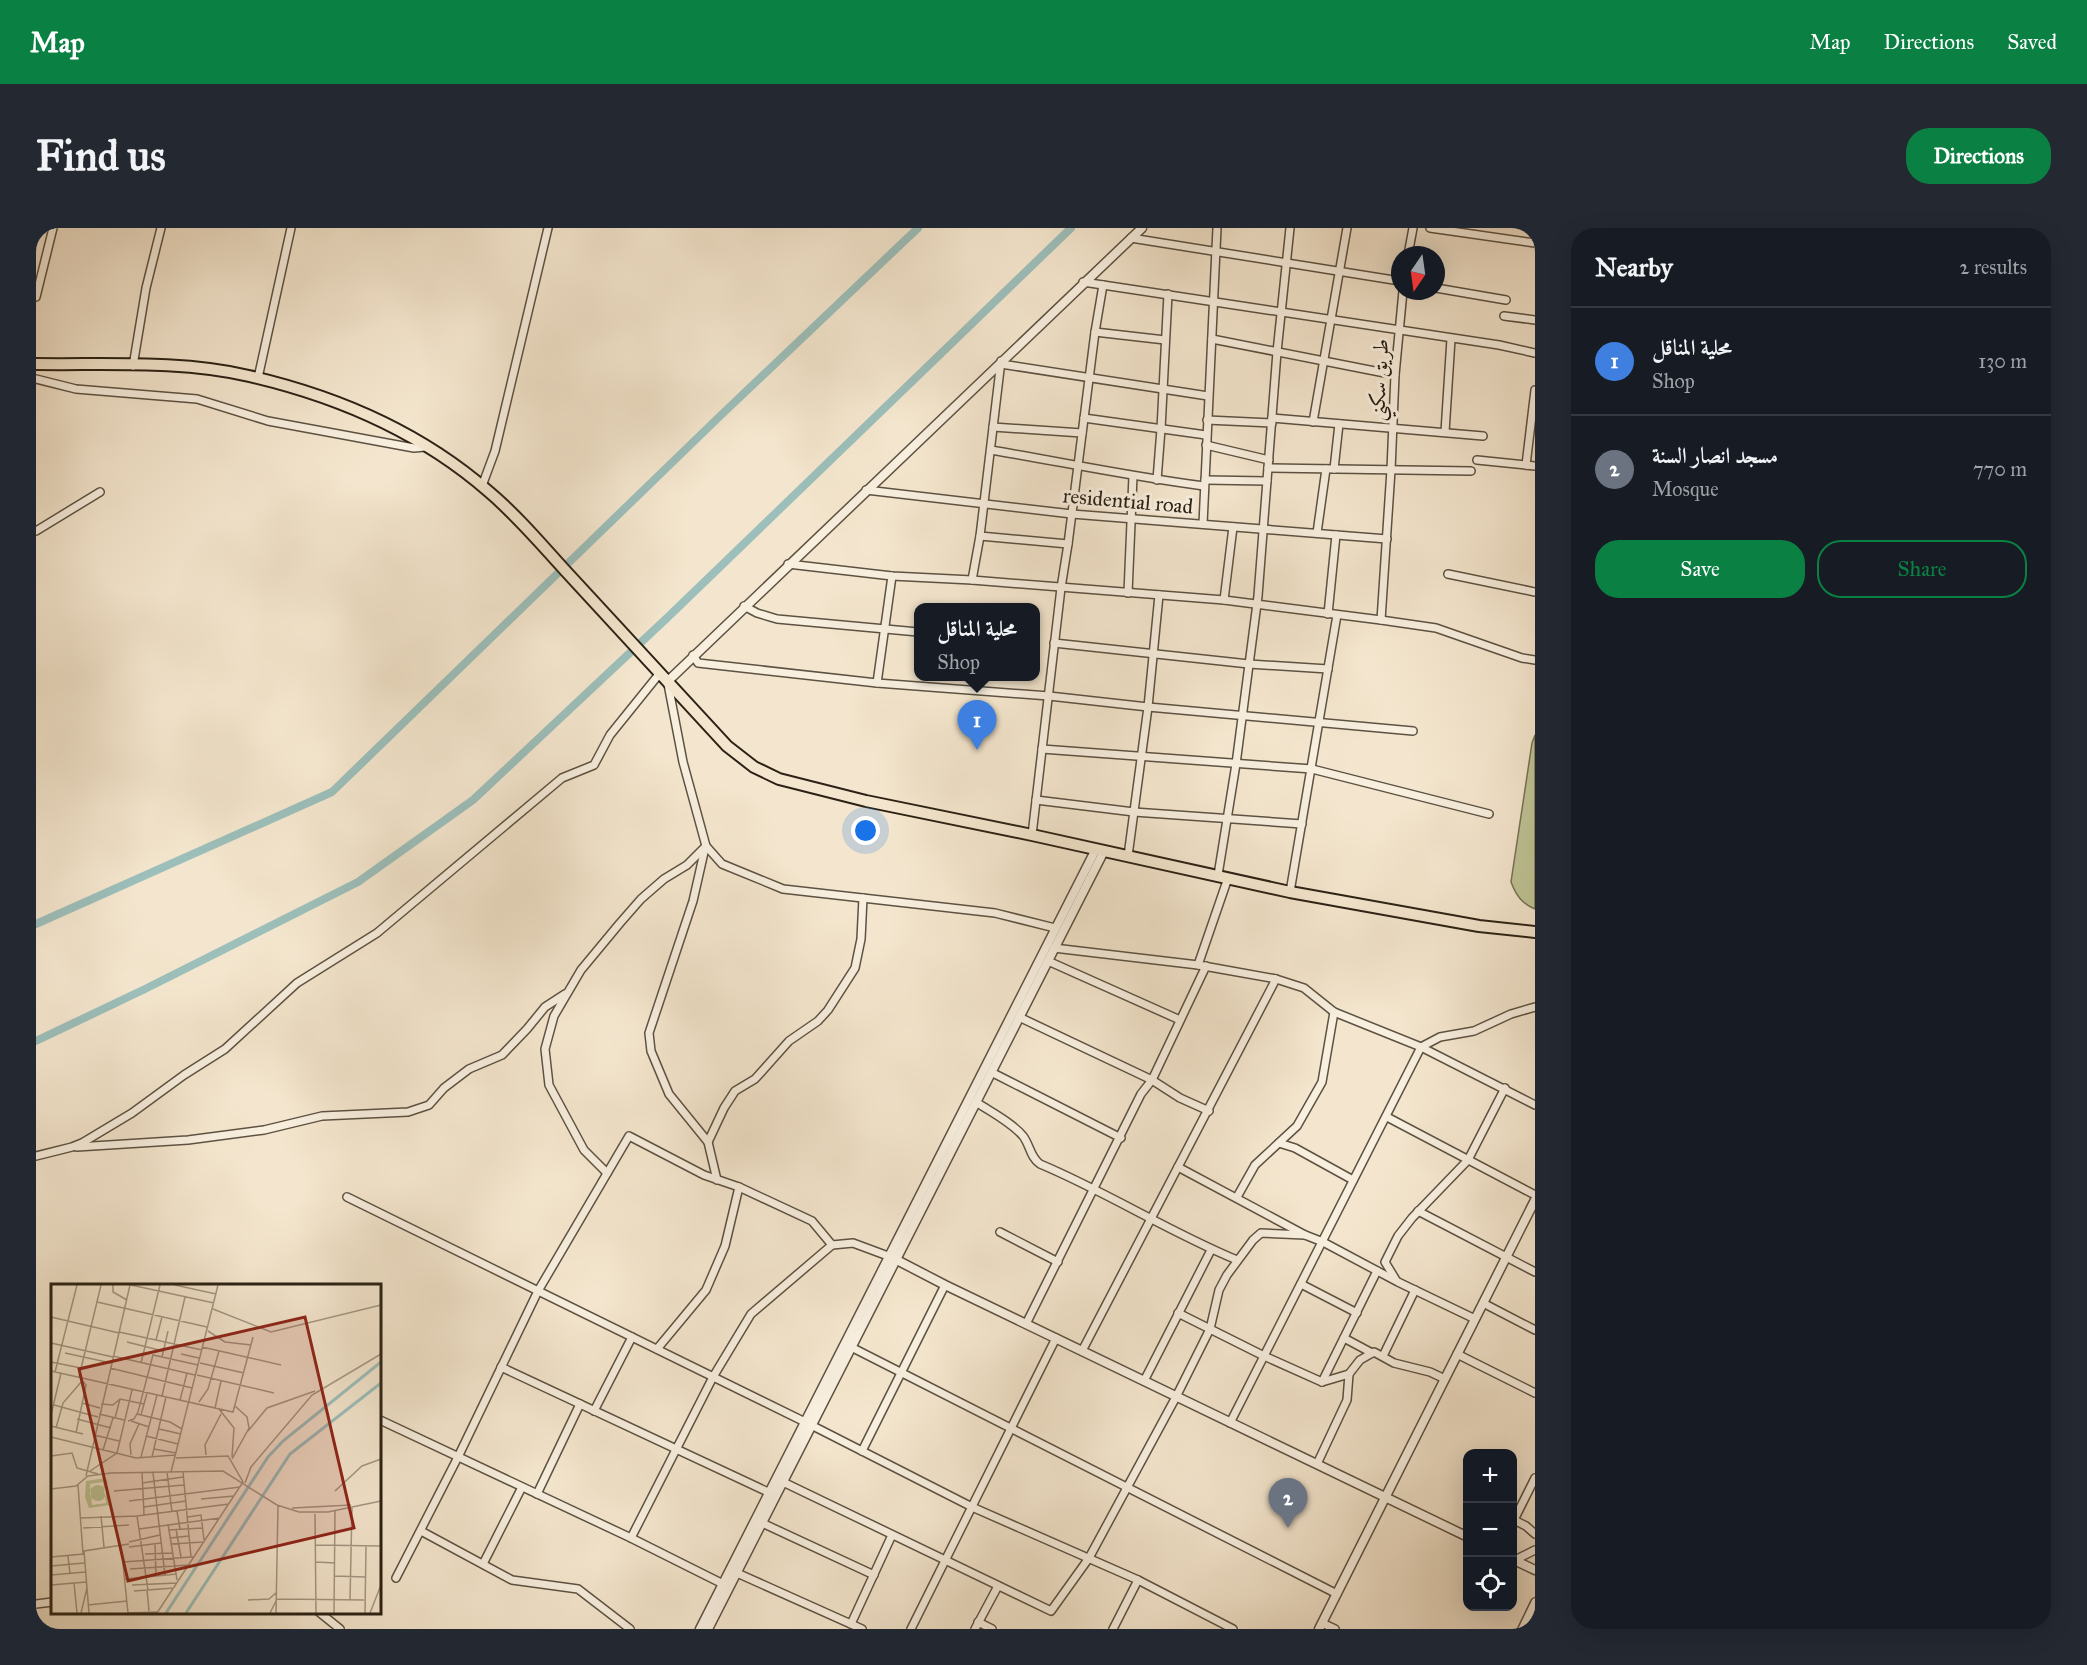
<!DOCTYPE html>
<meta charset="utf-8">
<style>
:root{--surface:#171b24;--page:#242831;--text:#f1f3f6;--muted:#9ea1a6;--line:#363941;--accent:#0b8043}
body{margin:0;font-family:"IM FELL Great Primer",Amiri,serif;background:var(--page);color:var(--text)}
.controls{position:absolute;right:18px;bottom:18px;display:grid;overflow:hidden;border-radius:12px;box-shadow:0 6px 24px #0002}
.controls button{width:54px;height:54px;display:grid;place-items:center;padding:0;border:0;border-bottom:2px solid var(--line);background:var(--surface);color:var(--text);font:30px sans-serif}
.compass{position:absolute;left:1355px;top:18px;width:54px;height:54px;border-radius:50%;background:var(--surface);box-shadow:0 6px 24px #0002;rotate:193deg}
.you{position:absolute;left:830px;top:603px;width:21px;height:21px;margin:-15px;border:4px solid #fff;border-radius:50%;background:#1a73e8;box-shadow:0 0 0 9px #1a73e833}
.badge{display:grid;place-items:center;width:39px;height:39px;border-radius:50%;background:var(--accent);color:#fff;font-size:20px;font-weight:700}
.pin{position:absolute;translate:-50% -50px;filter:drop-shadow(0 2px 3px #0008)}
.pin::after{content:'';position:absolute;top:32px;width:21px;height:18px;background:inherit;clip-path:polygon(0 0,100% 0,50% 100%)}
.popup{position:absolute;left:878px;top:375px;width:126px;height:78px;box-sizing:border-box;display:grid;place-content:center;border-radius:12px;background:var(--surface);filter:drop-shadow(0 2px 4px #0005);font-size:20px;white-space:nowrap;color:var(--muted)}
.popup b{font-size:22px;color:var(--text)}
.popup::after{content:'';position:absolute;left:50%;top:100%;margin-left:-12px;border:12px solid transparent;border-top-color:var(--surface)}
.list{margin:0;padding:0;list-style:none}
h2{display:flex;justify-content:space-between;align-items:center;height:78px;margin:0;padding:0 24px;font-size:26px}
h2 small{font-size:20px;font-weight:400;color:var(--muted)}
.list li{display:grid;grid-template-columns:39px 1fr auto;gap:18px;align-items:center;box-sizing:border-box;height:108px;padding:0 24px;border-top:2px solid var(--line)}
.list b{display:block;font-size:22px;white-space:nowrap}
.list p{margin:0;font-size:20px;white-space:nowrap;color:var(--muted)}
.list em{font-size:20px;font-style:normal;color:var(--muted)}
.actions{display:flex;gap:12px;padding:18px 24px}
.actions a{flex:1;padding:14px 0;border:2px solid var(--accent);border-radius:24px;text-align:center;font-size:21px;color:var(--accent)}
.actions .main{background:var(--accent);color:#fff}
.icon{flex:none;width:33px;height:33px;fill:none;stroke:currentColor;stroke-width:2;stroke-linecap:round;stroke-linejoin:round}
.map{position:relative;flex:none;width:1499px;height:1401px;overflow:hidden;border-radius:24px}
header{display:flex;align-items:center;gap:36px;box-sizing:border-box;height:84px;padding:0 30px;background:var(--accent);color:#fff}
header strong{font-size:28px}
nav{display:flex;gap:33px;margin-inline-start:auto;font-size:21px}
.intro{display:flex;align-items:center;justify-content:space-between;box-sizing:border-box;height:144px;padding:0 36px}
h1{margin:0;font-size:42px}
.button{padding:15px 27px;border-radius:24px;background:var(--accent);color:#fff;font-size:21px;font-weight:700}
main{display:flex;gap:36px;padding:0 36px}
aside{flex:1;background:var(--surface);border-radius:24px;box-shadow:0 6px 24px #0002}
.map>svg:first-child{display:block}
.grass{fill:#bfc496;stroke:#757255;stroke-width:1.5}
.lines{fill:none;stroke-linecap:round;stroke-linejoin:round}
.canal{stroke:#9cbfbb;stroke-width:8}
.minor-casing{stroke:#5d5242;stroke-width:10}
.tertiary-casing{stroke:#5d5242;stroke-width:11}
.primary-casing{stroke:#2b2114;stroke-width:14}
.minor{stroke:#f8efdf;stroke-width:7}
.tertiary{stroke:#f8efdf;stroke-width:8}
.primary{stroke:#f4e6ce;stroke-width:10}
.labels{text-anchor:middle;stroke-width:6;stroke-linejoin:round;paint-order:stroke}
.street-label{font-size:21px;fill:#2b2114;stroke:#f8efdf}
.inset-river{fill:none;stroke:#9cbfbb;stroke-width:3}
.inset-road{fill:none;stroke:#a49784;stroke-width:1.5}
.view{fill:#8f2418;fill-opacity:0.15;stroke:#8f2418;stroke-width:3}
.inset-edge{fill:none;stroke:#2b2114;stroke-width:3}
</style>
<header>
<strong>Map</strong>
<nav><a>Map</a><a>Directions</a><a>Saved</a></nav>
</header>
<div class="intro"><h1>Find us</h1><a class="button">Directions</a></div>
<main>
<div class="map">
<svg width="1499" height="1401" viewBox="0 0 1499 1401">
<rect width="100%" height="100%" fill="#f4e6ce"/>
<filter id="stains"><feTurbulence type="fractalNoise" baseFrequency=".00333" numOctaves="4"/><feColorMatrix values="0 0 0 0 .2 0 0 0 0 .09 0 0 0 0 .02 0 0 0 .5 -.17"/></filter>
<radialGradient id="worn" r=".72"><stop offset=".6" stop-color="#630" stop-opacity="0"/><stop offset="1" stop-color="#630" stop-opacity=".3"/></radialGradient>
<path class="grass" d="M1499 507V681C1486 676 1480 667 1475 654L1496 515Z"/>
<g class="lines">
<g class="canal">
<polyline points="0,696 296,564 683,189 882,0"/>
<polyline points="0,813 109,761 322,654 437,572 632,389 1035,0"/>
</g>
<g class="minor-casing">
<g id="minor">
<polyline points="1394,0 1499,15"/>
<polyline points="1095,10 1364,53"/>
<polyline points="1372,27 1377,0"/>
<polyline points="1067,57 1463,117 1499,125"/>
<polyline points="1400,60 1470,72"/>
<polyline points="0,69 17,0"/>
<polyline points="1468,88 1499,92"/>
<polyline points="1059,104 1129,112"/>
<polyline points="1176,111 1359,147"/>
<polyline points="965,133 944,308 1032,316"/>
<polyline points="965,136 1172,168"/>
<polyline points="97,138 110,60 125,0"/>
<polyline points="222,150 255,0"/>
<polyline points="0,151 40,161 161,171 232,193 378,220 389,219"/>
<polyline points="1048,190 1170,207"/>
<polyline points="1236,190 1447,208"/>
<polyline points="1171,192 1236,195"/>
<polyline points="1277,194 1311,0"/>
<polyline points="957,199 1046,205"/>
<polyline points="1409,204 1415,111"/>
<polyline points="1170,217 1233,232"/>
<path d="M955 222C1026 234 1097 249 1168 258"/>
<polyline points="1441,232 1499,238"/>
<polyline points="1490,237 1499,162"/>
<polyline points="1232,240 1435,243"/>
<polyline points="1298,241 1303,196"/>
<polyline points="1121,252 1125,201 1132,66"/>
<polyline points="1169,252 1231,253"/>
<polyline points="446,258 459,223 512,0"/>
<polyline points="830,262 1036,286 1351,311"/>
<polyline points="1167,296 1181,0"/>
<polyline points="0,303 64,264"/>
<polyline points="1281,305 1290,241"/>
<polyline points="752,336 856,348 936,352 1188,372 1345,392 1400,400 1486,430 1499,432"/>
<polyline points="1412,346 1499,364"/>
<polyline points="936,352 944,308"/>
<polyline points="1092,365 1097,248"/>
<polyline points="1188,372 1197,299"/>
<polyline points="708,378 721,385 741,391 882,404"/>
<polyline points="1292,386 1300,307"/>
<polyline points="1345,392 1355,242 1359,147 1367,63"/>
<polyline points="1018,415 1213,436 1292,441"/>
<polyline points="657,427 662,435 841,455 1013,468 1112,479 1377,503"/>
<polyline points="841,455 856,348"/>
<polyline points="632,456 647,534 670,618 686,636 747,661 959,685 1019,700"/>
<polyline points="1006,521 1276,541 1453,586"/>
<polyline points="1000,572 1098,584 1266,596"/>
<polyline points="996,607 1025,360 1032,316 1059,104 1067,57 1047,54"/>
<polyline points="669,620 657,673 613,805 615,823 633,866 672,914 681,952"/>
<polyline points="1092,628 1112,479 1123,367"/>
<polyline points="1182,647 1200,536 1222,368 1241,124 1254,0"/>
<polyline points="1254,664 1301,387"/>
<polyline points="1018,720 1162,737 1240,751 1268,760 1298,784 1385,819 1499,877"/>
<polyline points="1012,733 1144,792"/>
<polyline points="1162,737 1192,650"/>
<polyline points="983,789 1116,852 1144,870 1173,883"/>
<polyline points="955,844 1085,910"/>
<path d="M940 874C955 884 975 894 987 908 994 917 994 929 1004 936 1071 964 1133 1004 1201 1032"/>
<polyline points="1351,889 1499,967"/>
<polyline points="672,914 688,880 699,863 719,851 753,813 782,793 792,782 819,740 825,711 827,670"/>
<polyline points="1243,915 1259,920 1317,952"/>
<polyline points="41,919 152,912 228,902 286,888 372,884 393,877 408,860 433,841 466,827 491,801 509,779 529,766"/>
<polyline points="0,928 36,919 46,915 96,885 148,847 189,821 261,755 341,705 526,550 558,537 574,507 624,445"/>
<polyline points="1142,939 1269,1007 1287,1014 1362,1054 1439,1091"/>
<polyline points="571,945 548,922 513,857 509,821 518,788 545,742 584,695 605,671 628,651 651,637 670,618"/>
<polyline points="311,969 767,1193"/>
<polyline points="1201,969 1219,937 1261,898 1286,854 1298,784"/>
<polyline points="1382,983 1499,1044"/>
<polyline points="964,1004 1022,1034"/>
<polyline points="1360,1052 1349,1034 1362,1008 1376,990 1432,932 1469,860"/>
<polyline points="1265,1056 1321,1085"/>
<polyline points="1447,1075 1499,1102"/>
<polyline points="1142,1085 1228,1128 1286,1154 1313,1146 1324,1132 1338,1124 1358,1135 1394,1144 1409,1151"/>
<polyline points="990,1096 1105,866 1116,852 1170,738"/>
<polyline points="1308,1110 1336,1125"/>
<polyline points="815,1119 1301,1366"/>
<polyline points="621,1121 670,1062 689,1018 703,959"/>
<polyline points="1046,1123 1240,751"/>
<polyline points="1421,1126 1499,1165"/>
<polyline points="1347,1128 1379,1062"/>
<polyline points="465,1139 732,1264"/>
<polyline points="1108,1153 1175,1022"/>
<polyline points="1286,1154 1341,1043"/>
<polyline points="558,1183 596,1109"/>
<polyline points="344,1192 595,1310 691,1358"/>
<polyline points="1194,1195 1385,819 1404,809 1438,803 1475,786 1499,779"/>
<polyline points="775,1197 936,1279 1102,1352 1197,1401"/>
<polyline points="826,1223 909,1057"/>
<polyline points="1281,1236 1311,1172 1313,1146"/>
<polyline points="1499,1250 1478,1292 1490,1298 1499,1306"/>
<polyline points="747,1254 1015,1383 1053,1330 1140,1169 1174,1101 1183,1062 1191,1047 1217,1012 1225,1005 1269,1007"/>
<polyline points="501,1266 544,1176"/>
<polyline points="726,1295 838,1347"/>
<polyline points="385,1303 476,1352 542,1361 594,1401"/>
<polyline points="595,1310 677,1149 715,1086 796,1017"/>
<polyline points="1479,1332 1499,1322"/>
<polyline points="447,1336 486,1259"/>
<polyline points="701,1345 826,1401"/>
<polyline points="360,1350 422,1229 502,1063 593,908 668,947 703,959 776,993 796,1017 817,1015 852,1028"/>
<polyline points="0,1376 16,1374"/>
<polyline points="283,1384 304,1401"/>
<polyline points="942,1394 956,1401"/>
<polyline points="1286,1395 1299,1401"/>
<polyline points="815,1396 856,1307"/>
<polyline points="875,1401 1020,1110"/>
<polyline points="939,1401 962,1358"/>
<polyline points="1077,1401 1102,1352"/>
<polyline points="1486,1401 1499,1374"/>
</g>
</g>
<g class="tertiary-casing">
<g id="tertiary">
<polyline points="632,453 1106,0"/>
<polyline points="855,1029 909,1057 1432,1309"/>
<polyline points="1476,1331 1499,1342"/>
<polyline points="664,1401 1060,621"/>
<polyline points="672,1401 1068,623"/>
<polyline points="1283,1401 1499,972"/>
</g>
</g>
<g class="primary-casing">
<path id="primary" d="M0 136C69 137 146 132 213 148 300 168 384 204 452 263 483 289 509 321 537 351 588 407 640 462 691 518L718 539 743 551 830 573 996 607 1254 664 1443 698 1499 704"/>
</g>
<use href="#minor" class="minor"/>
<use href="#tertiary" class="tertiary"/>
<use href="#primary" class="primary"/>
</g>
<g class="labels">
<g class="street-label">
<text transform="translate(1343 152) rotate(-87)" y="7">طريق سكني</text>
<text transform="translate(1092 273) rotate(5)" y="7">residential road</text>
</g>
</g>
<g transform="translate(15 1056)">
<rect width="330" height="330" fill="#f4e6ce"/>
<path d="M55 194 59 221 38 224 34 213 35 197ZM52 198 55 219 41 221 39 200ZM39 209a8 8 0 1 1 16 0a8 8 0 1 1-16 0Z" fill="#bfc496" fill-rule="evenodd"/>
<path class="inset-river" d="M115 329 217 173 232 157 330 78M135 329 239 170 330 99"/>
<path class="inset-road" d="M62 1V8L76 16M80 1 163 19M124 1 165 10M46 18 156 43M162 25 220 48 330 21M0 33 68 49M157 47 174 58 200 61M68 48 151 66M105 56 111 33M76 58 112 67M0 59 62 73M151 63 230 81M14 69 60 79M130 70 148 74M62 72 144 91M111 73 117 47M0 78 30 84M90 79 109 1M149 79 193 89M59 84 141 104M0 87 182 128 202 53M4 88 26 1M146 91 223 109M28 93 50 1M111 112 134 13M129 116 136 89M148 118 157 105 168 67M31 119 49 124M50 120 62 121 69 115 93 120M3 121 47 133M164 124 170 97M168 125 183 144 181 173M48 130 73 136M86 130 119 138 131 145M0 131 10 89M90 131 96 109M64 134 69 115M26 135 60 144M77 137 83 135 87 128 102 71 147 81M80 137 98 143M0 142 32 150M5 144 12 119 31 97M108 145 130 150M197 147 216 124 264 107M25 149 35 101 29 94M43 151 68 157M95 152 127 160M0 153 85 174 124 171M103 165 125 169M52 166 62 134M80 171 79 160 88 140M155 171 154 161 170 130M0 172 21 169 26 184 47 190M90 173 106 111M101 173 115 113M181 175 198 144 196 133 184 122M39 187 66 169 81 106M91 188 93 231M116 188 121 228M120 188 167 1M132 188 140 273H143M102 189 114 291M35 192 79 1M91 199 132 193M194 199 200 183 261 111 330 70M0 205 25 202 37 192 60 189 172 187 226 221 248 228H277L330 217M63 207 133 201M284 207 311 182 330 175M150 215 183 212M78 217 189 203M93 223 135 217M241 224 300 221M126 227 129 245M264 230 265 329M50 232 53 263M86 232 97 306M137 233 150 231 153 256M30 234 86 232 178 220M117 240 126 296M32 244 78 241M88 245 169 234M125 245 130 273M118 246 151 244M119 254 138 252M78 258 109 251M104 260 105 292M120 260 153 258M70 261 77 329M265 261 330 262M78 263 110 259M94 270 122 269M17 272 19 290M0 273 32 270 27 201M72 278 140 273M265 278 284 279M0 282 33 279M79 285 138 281M0 291 34 288M283 292 314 293M74 295 126 290M23 299 26 329M0 301 35 298M81 301 126 299M96 306 98 327M83 307 123 304M197 316 218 315 226 308M299 316 301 223M37 321 76 317M30 329 36 304M38 329 33 267 78 260M77 329 106 328M106 329 192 198 177 172 125 174M219 329 226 315 313 316M225 329 227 221M283 329 284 227M314 329 315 262M319 329 330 301"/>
<path class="view" d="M254 33 303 244 77 297 28 85Z"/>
<rect width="330" height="330" class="inset-edge"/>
</g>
<rect width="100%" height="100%" filter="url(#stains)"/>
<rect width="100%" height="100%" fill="url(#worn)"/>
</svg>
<div class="controls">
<button>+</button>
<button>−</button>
<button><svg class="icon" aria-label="locate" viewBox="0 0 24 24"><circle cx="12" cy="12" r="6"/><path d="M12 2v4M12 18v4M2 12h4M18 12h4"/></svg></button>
</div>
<svg class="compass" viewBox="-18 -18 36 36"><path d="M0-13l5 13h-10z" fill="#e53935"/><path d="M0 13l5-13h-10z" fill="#9ea1a6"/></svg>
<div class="you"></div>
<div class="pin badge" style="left:941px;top:522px;background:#3f7fe0">1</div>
<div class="popup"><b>محلية المناقل</b>Shop</div>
<div class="pin badge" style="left:1252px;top:1300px;background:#6b7280">2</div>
</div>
<aside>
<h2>Nearby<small>2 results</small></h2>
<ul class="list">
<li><span class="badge" style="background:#3f7fe0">1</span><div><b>محلية المناقل</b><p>Shop</p></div><em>130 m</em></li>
<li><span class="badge" style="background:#6b7280">2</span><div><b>مسجد انصار السنة</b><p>Mosque</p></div><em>770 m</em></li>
</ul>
<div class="actions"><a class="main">Save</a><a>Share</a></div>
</aside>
</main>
